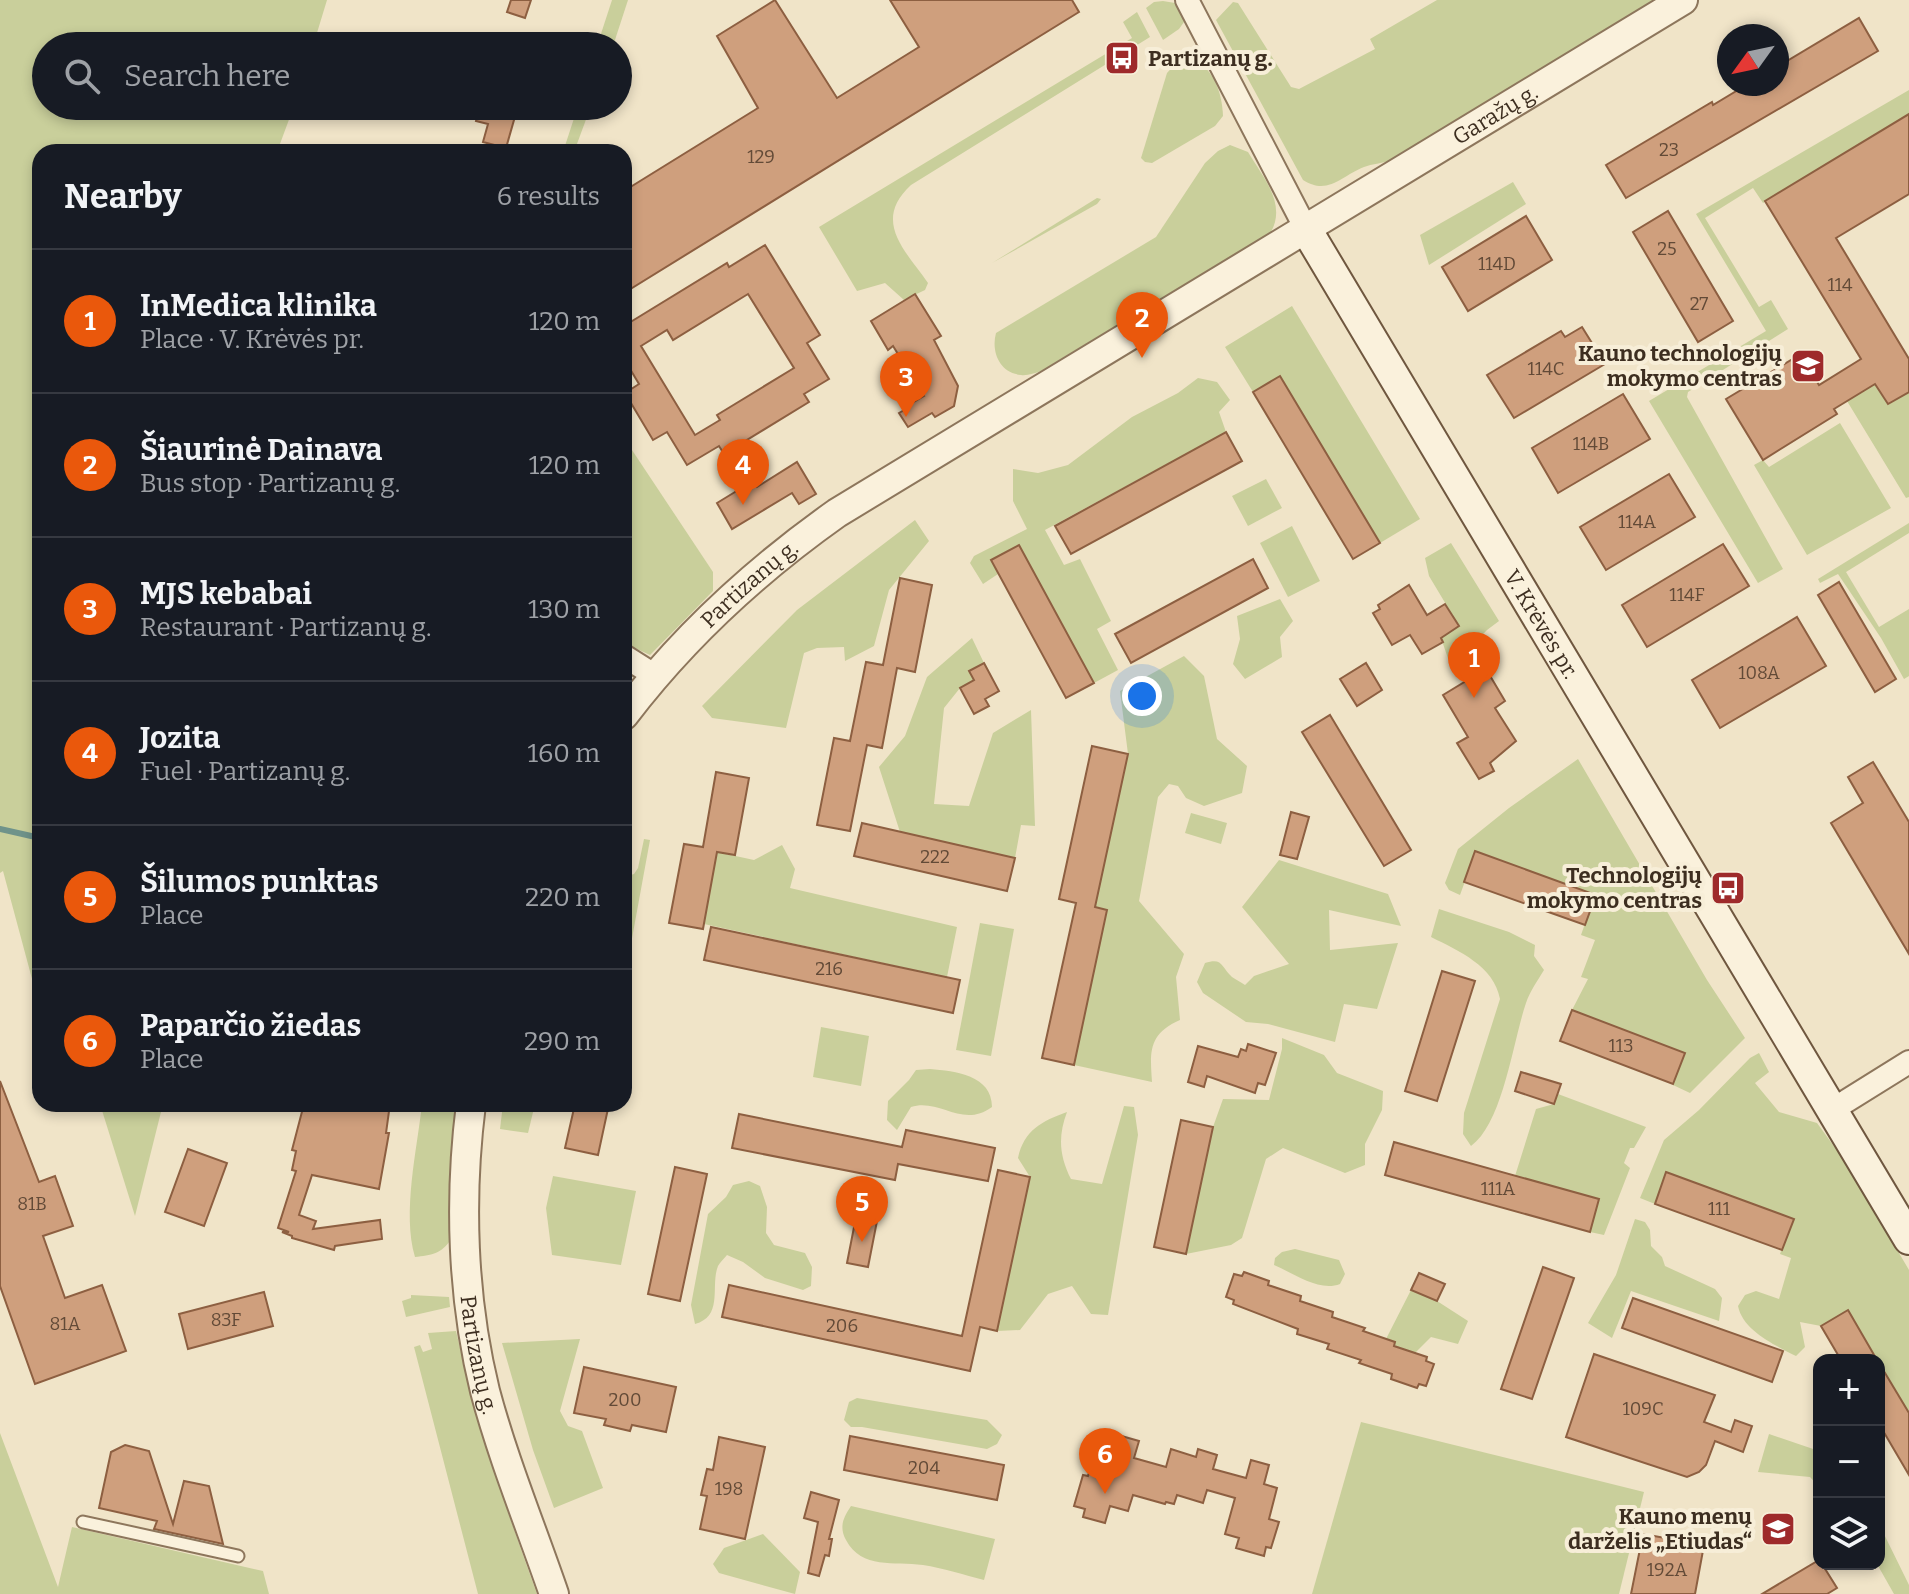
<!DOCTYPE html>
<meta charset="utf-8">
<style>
:root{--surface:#171b24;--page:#242831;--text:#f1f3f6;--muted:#9ea1a6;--line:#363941;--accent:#ea580c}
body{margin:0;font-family:Bitter,serif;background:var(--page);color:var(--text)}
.controls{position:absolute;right:24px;bottom:24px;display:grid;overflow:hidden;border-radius:16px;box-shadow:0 4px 12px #0003}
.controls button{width:72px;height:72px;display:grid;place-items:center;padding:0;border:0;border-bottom:2px solid var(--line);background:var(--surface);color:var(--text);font:40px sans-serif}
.compass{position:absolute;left:1717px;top:24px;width:72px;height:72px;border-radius:50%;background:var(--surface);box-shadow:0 4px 12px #0003;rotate:237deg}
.you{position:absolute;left:1142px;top:696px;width:28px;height:28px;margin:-20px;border:6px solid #fff;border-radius:50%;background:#1a73e8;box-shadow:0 0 0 12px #1a73e833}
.badge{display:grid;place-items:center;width:52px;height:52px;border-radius:50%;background:var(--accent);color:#fff;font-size:26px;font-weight:700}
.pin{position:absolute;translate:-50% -66px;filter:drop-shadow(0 2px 4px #0008)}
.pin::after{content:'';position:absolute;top:42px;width:28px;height:24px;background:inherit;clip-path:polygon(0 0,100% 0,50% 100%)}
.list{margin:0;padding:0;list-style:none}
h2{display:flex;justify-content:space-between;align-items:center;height:104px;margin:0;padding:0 32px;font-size:34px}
h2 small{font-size:26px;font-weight:400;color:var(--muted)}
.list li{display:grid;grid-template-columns:52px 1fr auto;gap:24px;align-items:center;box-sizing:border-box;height:144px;padding:0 32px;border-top:2px solid var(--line)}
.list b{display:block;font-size:30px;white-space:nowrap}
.list p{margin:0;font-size:26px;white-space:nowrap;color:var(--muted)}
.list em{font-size:26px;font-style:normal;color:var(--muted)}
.icon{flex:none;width:44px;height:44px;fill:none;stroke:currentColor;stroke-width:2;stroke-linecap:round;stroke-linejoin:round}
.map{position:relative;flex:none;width:1909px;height:1594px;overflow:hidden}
.search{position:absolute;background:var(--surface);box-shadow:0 4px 12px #0003;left:32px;top:32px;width:600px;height:88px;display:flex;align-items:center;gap:20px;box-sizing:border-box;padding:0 28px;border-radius:44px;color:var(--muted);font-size:30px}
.panel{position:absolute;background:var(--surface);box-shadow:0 4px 12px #0003;left:32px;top:144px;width:600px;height:968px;border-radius:24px}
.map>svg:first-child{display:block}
.green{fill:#c9cf9b}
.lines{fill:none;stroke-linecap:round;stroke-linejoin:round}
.stream{stroke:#6f938a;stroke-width:6}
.building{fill:#cf9f7d;stroke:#8d5f41;stroke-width:2;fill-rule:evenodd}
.service-casing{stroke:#8d765c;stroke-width:15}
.minor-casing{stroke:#8d765c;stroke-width:26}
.tertiary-casing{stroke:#8d765c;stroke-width:32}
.secondary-casing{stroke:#6f573f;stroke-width:34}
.service{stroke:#faf1dc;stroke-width:11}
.minor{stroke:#faf1dc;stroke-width:22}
.tertiary{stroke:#faf1dc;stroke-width:28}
.secondary{stroke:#faf1dc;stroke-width:30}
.labels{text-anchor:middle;stroke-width:8;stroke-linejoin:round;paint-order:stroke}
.number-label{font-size:18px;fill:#624a37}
.poi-label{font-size:22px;font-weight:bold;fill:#3d2e20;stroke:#f7eed8;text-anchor:end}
.street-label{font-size:22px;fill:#3d2e20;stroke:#f7eed8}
</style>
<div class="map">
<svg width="1909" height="1594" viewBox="0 0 1909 1594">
<rect width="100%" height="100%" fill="#f0e4c8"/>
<g class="green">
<polygon points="0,0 327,0 313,46 46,46 46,106 294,106 277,152 40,152 40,989 35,990 3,871 0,873"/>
<polygon points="612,0 628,0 613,46 597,46"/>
<path d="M1437 0H1659L1390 161C1382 163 1372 164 1364 167 1341 176 1328 196 1303 180L1216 20 1233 2 1238 3 1291 87 1299 89 1375 49 1370 39Z"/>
<polygon points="1163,1 1175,3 1182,12 1184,22 1179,29 1163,40 1146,8 1154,2"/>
<path d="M1137 12 1150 37 911 185C872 221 905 250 928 283L925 290 904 300 885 283 857 291 819 227 1132 38 1123 22Z"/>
<path d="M1193 57C1214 71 1222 92 1223 116L1215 126 1152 163 1145 162 1141 158 1167 73 1177 62Z"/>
<polygon points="1909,90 1909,114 1763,203 1753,188 1705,218 1759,307 1771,300 1788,329 1688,392 1687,397 1783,569 1758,583 1649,401 1766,331 1696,214"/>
<polygon points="578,106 591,106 574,152 563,152"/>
<path d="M1230 145 1248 152C1262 176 1287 203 1271 232L1041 371C1035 373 1027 376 1021 375 999 373 991 351 996 333L1156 237 1205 163 1218 151Z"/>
<polygon points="1513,182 1526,204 1429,265 1420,235"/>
<polygon points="1097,198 1101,199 1097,204 992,263"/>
<polygon points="1292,306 1420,519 1380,543 1280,377 1253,392 1225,347"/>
<polygon points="1198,378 1217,382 1230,400 1219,412 1226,432 1045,530 1064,565 1080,559 1111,621 1097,629 1118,670 1094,683 1019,545 991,560 998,574 983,584 970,563 974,556 1027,529 1013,501 1013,469 1038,473 1068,465 1132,417 1178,393"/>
<polygon points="1875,384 1888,404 1909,392 1909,497 1906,498 1847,401"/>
<polygon points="1840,423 1891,508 1807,555 1754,465 1763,460 1769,467"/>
<polygon points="624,438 713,572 713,591 650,655 624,643"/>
<polygon points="1266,479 1282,508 1248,526 1232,496"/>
<polygon points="915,520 929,541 889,590 874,646 845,661 844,647 817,648 804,653 786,728 712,718 702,706 797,610"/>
<polygon points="1909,523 1909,533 1846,572 1879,627 1909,609 1909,676 1904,679 1881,638 1838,574 1820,583 1818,579"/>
<polygon points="1292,526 1320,581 1288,597 1260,543"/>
<polygon points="1451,543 1499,621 1487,630 1451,667 1441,638 1459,626 1429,576 1425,558"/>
<polygon points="1280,599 1293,621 1280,637 1282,657 1245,679 1233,664 1240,639 1237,616"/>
<polygon points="972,638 984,663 970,671 974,680 960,688 944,708 934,804 969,806 993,733 1031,710 1035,826 1021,825 1015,858 900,832 879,767 905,736 927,677"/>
<path d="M1184 656 1204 676 1217 739 1247 766 1242 793 1204 806 1186 798 1178 786 1169 784 1158 797 1139 901 1184 954 1176 977 1180 1020C1148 1034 1150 1052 1152 1082L1074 1065 1107 910 1095 907 1128 754 1120 691Z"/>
<polygon points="1578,759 1707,980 1745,1038 1690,1093 1673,1085 1685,1053 1572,1010 1588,979 1581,977 1595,940 1581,935 1595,895 1476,851 1460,895 1449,890 1445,883 1458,849 1509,808"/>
<polygon points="1191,813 1227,823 1221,844 1185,833"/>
<polygon points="644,839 650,840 624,982 624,877 634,874 638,868"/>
<polygon points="782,845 795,869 790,888 957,927 947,977 704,924 717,852 754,860"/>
<path d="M1279 860 1388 894 1401 926 1329 910 1330 950 1398 943 1377 1009 1344 1004 1335 1042 1268 1024 1246 1022 1203 993 1197 982 1205 963C1223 957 1221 967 1232 977 1236 980 1241 982 1245 985L1254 976 1289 964 1242 907Z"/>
<path d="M1439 909 1509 932 1535 945 1534 956 1544 970C1538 980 1530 991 1526 1003 1513 1041 1503 1123 1471 1146L1463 1134 1464 1113 1500 999C1494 966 1459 951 1431 937Z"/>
<polygon points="980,923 1014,929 991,1056 956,1050"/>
<polygon points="821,1027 869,1036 861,1086 813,1077"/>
<polygon points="1282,1038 1324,1055 1337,1073 1383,1091 1382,1110 1365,1144 1365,1165 1345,1173 1283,1148 1266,1159 1242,1238 1231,1245 1186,1254 1213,1127 1223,1099 1269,1100 1282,1049"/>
<path d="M1759 1053 1769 1072 1755 1083 1779 1112 1817 1123 1844 1160 1909 1270V1413L1848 1311 1821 1326 1800 1322 1805 1347 1796 1356C1775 1345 1743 1331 1738 1306L1745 1295 1756 1291 1779 1299 1791 1258 1780 1254 1793 1219 1667 1172 1655 1204 1640 1198 1664 1140 1699 1110 1750 1058Z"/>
<path d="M930 1069C955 1071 992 1075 992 1107 962 1129 940 1098 911 1107L897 1130 887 1120 888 1101 909 1080 916 1070Z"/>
<polygon points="1558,1094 1646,1127 1634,1148 1630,1148 1624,1163 1630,1168 1604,1235 1590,1232 1598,1199 1515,1176 1536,1109 1554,1104"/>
<polygon points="100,1104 163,1104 135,1216"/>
<path d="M422 1104H456L451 1154V1239C442 1254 431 1255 415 1257 402 1213 417 1150 422 1104Z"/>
<polygon points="503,1104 535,1104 528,1133 500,1129"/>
<path d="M1124 1106 1134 1107 1138 1135 1108 1315 1091 1314 1072 1286 1048 1294 1020 1330 997 1331 1030 1177 1018 1158C1024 1130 1042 1121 1067 1112 1058 1136 1059 1155 1071 1179L1102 1184Z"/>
<polygon points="553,1176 636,1191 621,1265 552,1255 546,1208"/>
<path d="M749 1181 760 1186 767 1207 766 1233 774 1245 805 1253 812 1267 811 1286 803 1290 765 1278 743 1262 727 1255C724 1259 720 1262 718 1266 710 1286 724 1316 695 1324L691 1305 708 1214 726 1197 733 1185Z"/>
<polygon points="1635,1219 1645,1222 1650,1230 1651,1246 1662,1257 1665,1266 1715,1289 1722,1298 1719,1321 1631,1291 1612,1338 1588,1323 1616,1275"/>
<path d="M1295 1249 1339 1260 1345 1274 1340 1284C1319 1292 1295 1274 1274 1265L1275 1258 1282 1252Z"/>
<polygon points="1411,1290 1437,1301 1468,1321 1458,1344 1431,1337 1415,1353 1394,1346 1395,1342 1386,1339"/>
<polygon points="411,1295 449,1297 450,1307 406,1317 402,1301 411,1298"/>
<path d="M456 1331C477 1423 505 1506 537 1594H478L414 1347 420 1345 423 1352 432 1349 428 1333Z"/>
<polygon points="580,1339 560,1411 568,1426 582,1431 603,1488 554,1508 533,1450 502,1343"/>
<polygon points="857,1398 987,1420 1002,1435 997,1444 987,1449 862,1427 851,1427 844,1420 849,1402"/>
<polygon points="1361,1422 1644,1492 1619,1594 1312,1594"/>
<polygon points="0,1433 58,1587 72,1527 263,1571 269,1594 0,1594"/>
<polygon points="1769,1434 1819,1451 1819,1487 1810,1477 1758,1472"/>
<path d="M851 1506 995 1539 984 1580C964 1575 943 1568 923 1565 894 1561 862 1570 846 1540 839 1527 843 1518 851 1506Z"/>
<polygon points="1879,1524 1909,1585 1909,1594 1894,1594 1877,1564 1879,1564"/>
<polygon points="763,1534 800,1572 795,1594 719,1573 713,1564 724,1548"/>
</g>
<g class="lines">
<polyline class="stream" points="0,829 40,838"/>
</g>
<g class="building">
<polygon points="511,0 531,0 525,18 507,12"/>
<polygon points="775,0 837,98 919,47 890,0 1072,0 1079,12 624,293 624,191 758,108 717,36"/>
<polygon points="1859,18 1878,51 1626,198 1606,165 1712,102 1713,105 1748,84 1777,84 1777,67"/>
<polygon points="480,106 518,106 506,148 483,142 488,124 476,121"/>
<polygon points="1909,114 1909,194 1836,238 1909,359 1909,392 1888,404 1875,384 1834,409 1837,414 1763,460 1726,399 1801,354 1819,385 1861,359 1765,201"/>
<polygon points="1668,211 1733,321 1698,342 1633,232"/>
<polygon points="1526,216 1552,260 1468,311 1442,267"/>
<path d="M765 245 820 335 807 343 829 379 804 394 809 402 724 454 719 446 687 465 667 432 653 440 625 393 639 384 624 359V326L727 263 729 267ZM748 294 794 368 717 415 720 420 695 435 641 346 667 330 673 340Z"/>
<polygon points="915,294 941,336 934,340 958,386 954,406 935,417 932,413 908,427 899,413 906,409 905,407 924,396 893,346 888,350 871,321"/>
<polygon points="1582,327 1605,364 1514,418 1487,375 1561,331 1565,337"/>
<polygon points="1280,376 1380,543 1353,559 1253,392"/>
<polygon points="1623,394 1650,439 1558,493 1532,448"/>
<polygon points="1226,432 1242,461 1071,554 1055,526"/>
<polygon points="797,462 816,494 799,504 792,493 732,529 717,503 753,481 757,487"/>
<polygon points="1669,474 1695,517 1606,570 1580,527"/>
<polygon points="1723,544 1749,586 1647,647 1622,605"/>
<polygon points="1019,545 1094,683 1066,698 991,560"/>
<polygon points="1253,559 1268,588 1131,663 1115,634"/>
<polygon points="900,578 932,585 915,672 897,668 882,748 867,745 850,831 817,825 834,738 850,741 866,662 883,665"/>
<polygon points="1839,582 1896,679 1875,692 1818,595"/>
<polygon points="1409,585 1427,615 1445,604 1459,626 1441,638 1443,642 1422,654 1410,635 1392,645 1373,613 1380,609 1378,605"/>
<polygon points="1797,617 1826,666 1720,728 1692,680"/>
<polygon points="984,663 999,691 985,699 989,706 974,714 960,688 974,680 969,671"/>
<polygon points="1366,663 1382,690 1357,706 1340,679"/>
<polygon points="1486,669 1505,701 1495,708 1516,741 1490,763 1494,771 1479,779 1457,743 1468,737 1443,695"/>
<polygon points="1330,715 1411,850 1384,866 1302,732"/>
<polygon points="1092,746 1128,754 1095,907 1107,910 1074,1065 1042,1058 1076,903 1059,899"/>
<polygon points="1873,762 1909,822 1909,954 1831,823 1863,803 1848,777"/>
<polygon points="716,772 749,778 735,855 717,852 703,929 669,923 684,844 703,847"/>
<polygon points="1291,812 1309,817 1297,859 1280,855"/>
<polygon points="862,823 1015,858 1007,891 854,856"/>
<polygon points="1475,851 1596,895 1585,925 1464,882"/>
<polygon points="711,927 960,980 953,1013 704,960"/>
<polygon points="1442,971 1475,981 1437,1101 1405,1091"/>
<polygon points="1572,1010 1685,1053 1673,1084 1560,1041"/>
<polygon points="1248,1044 1276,1053 1265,1085 1258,1083 1255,1093 1207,1076 1204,1087 1188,1082 1198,1046 1238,1057 1241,1049 1246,1051"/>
<polygon points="1521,1072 1561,1084 1554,1104 1515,1091"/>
<polygon points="0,1081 39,1182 55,1176 73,1226 43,1236 65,1298 102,1285 126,1351 35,1384 0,1286"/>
<polygon points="304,1104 390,1104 386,1133 389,1133 379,1189 312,1175 299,1215 316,1221 313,1229 380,1220 382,1239 335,1246 334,1250 292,1238 292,1236 282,1232 289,1232 278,1228 296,1171 292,1170 296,1151 292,1150"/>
<polygon points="575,1104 609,1104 598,1155 565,1148"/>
<polygon points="739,1114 902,1147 906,1130 995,1148 988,1181 898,1164 895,1180 732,1148"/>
<polygon points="1181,1120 1213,1127 1186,1254 1154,1247"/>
<polygon points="1394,1142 1599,1199 1590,1232 1385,1175"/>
<polygon points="188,1149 227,1163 204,1226 165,1212"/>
<polygon points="675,1167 707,1174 680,1301 648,1294"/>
<polygon points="998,1170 1030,1177 997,1331 980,1327 970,1371 722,1317 729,1285 962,1336"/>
<polygon points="1666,1172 1794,1219 1782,1250 1655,1204"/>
<polygon points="856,1217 877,1221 868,1267 847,1263"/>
<polygon points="1543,1267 1574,1278 1532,1399 1501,1389"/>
<polygon points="1244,1272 1269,1281 1268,1285 1301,1296 1300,1301 1333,1312 1332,1317 1365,1328 1363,1331 1395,1342 1394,1346 1427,1357 1426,1361 1434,1364 1426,1386 1419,1384 1417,1388 1391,1379 1392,1374 1359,1363 1361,1360 1327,1349 1329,1344 1297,1334 1298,1329 1233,1304 1234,1300 1226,1297 1234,1274 1242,1276"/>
<polygon points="1419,1273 1445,1284 1437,1301 1411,1290"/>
<polygon points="264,1292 273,1326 188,1349 179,1314"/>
<polygon points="1633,1298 1783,1351 1772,1382 1622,1328"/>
<polygon points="1848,1310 1877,1360 1841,1360 1821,1326"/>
<polygon points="1594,1354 1715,1395 1704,1422 1731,1432 1735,1420 1752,1426 1743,1452 1715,1441 1706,1465 1699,1472 1687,1477 1566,1437"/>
<polygon points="1879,1363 1909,1413 1909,1475 1879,1424"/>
<polygon points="584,1367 676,1387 666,1432 632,1425 630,1431 604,1425 606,1419 574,1413"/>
<polygon points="1118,1435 1139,1441 1134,1458 1166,1467 1171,1449 1196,1457 1198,1449 1217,1455 1213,1469 1246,1478 1251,1460 1269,1465 1264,1484 1277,1488 1269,1519 1279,1522 1271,1548 1266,1547 1264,1556 1236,1548 1239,1538 1225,1534 1235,1498 1207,1490 1203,1503 1177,1495 1174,1504 1166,1502 1165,1504 1133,1495 1128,1511 1110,1506 1105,1523 1083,1517 1085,1509 1074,1506 1083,1475 1088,1476 1096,1449 1112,1454"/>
<polygon points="850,1436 1004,1465 997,1500 844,1470"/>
<polygon points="719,1437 765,1447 745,1539 700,1529 707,1496 701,1495 707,1469 713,1470"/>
<polygon points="125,1445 149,1451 173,1524 184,1481 209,1486 223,1544 154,1529 157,1521 99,1508 111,1452"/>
<polygon points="811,1492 839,1500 829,1539 832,1539 829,1556 825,1555 819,1576 808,1573 818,1522 804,1518"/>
<polygon points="1643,1534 1704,1545 1695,1594 1631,1594"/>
<polygon points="1819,1560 1819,1564 1822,1564 1837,1588 1827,1594 1762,1594"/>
</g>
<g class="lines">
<g class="service-casing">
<polyline id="service" points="83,1522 238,1556"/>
</g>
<g class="minor-casing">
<g id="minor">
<polyline points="1187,0 1306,229"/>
<polyline points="624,656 654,675"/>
<polyline points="1832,1110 1909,1062"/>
</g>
</g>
<g class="tertiary-casing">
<g id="tertiary">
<path id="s1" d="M624 715C685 635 755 571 837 513L1683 0"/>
<path id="s2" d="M471 1104C459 1198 462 1298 485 1391 503 1459 531 1527 554 1594"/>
</g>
</g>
<g class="secondary-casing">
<g id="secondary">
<path id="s3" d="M1306 229 1909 1239"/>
</g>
</g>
<use href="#service" class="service"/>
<use href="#minor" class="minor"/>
<use href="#tertiary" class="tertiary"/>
<use href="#secondary" class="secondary"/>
</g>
<defs>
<g id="bus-square" transform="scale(1.8)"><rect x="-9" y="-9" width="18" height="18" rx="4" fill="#9e2a2b" stroke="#f7eed8"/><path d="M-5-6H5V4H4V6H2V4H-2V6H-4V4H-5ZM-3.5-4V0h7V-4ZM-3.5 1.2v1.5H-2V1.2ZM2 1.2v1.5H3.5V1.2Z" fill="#fff"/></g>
<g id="university-square" transform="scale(1.8)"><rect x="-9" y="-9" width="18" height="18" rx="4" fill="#9e2a2b" stroke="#f7eed8"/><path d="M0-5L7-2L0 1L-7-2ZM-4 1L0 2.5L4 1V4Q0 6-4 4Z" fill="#fff"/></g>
<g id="school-square" transform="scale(1.8)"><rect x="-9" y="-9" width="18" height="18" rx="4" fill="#9e2a2b" stroke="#f7eed8"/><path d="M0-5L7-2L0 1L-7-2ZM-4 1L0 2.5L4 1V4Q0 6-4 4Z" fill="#fff"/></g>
</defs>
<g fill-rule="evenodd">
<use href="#bus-square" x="1122" y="58"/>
<use href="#university-square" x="1808" y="366"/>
<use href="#bus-square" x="1728" y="888"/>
<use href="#school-square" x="1778" y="1529"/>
</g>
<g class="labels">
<g class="number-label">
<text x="1669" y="156">23</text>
<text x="761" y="163">129</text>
<text x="1667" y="255">25</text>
<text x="1497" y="270">114D</text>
<text x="1840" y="291">114</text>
<text x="1699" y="310">27</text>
<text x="1546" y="375">114C</text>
<text x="1591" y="450">114B</text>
<text x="1637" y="528">114A</text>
<text x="1687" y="601">114F</text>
<text x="1759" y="679">108A</text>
<text x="935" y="863">222</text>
<text x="829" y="975">216</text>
<text x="1621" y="1052">113</text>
<text x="1498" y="1195">111A</text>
<text x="32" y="1210">81B</text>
<text x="1719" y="1215">111</text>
<text x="226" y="1326">83F</text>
<text x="65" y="1330">81A</text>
<text x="842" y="1332">206</text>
<text x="625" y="1406">200</text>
<text x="1643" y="1415">109C</text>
<text x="924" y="1474">204</text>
<text x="729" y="1495">198</text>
<text x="1667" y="1576">192A</text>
</g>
<g class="poi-label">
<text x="1148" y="66" text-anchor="start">Partizanų g.</text>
<text x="1782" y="361">Kauno technologijų<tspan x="1782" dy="25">mokymo centras</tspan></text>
<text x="1702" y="883">Technologijų<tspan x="1702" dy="25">mokymo centras</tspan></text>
<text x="1752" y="1524">Kauno menų<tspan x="1752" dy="25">darželis „Etiudas“</tspan></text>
</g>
<g class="street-label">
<text dy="8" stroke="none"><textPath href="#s1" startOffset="1064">Garažų g.</textPath></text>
<text dy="8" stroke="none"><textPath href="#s1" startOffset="182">Partizanų g.</textPath></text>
<text dy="8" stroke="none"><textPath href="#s3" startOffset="460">V. Krėvės pr.</textPath></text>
<text dy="8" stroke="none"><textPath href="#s2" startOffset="252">Partizanų g.</textPath></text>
</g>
</g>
</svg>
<div class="controls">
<button>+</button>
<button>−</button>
<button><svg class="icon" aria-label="layers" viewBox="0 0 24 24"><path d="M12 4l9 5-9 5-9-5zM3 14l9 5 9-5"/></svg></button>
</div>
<svg class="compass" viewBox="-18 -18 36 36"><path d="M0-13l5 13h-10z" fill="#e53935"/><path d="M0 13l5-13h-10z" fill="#9ea1a6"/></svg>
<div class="you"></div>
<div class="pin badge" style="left:1474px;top:698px">1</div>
<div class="pin badge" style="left:1142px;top:358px">2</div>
<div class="pin badge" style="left:906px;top:417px">3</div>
<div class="pin badge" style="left:743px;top:505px">4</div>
<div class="pin badge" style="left:862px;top:1242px">5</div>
<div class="pin badge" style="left:1105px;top:1494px">6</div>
<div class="search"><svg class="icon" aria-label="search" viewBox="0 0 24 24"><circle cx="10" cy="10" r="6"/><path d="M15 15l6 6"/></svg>Search here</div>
<section class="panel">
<h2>Nearby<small>6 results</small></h2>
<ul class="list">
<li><span class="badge">1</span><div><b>InMedica klinika</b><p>Place · V. Krėvės pr.</p></div><em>120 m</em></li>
<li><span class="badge">2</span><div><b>Šiaurinė Dainava</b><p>Bus stop · Partizanų g.</p></div><em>120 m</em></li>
<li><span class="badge">3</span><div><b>MJS kebabai</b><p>Restaurant · Partizanų g.</p></div><em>130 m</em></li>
<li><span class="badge">4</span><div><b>Jozita</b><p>Fuel · Partizanų g.</p></div><em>160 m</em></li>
<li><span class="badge">5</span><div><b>Šilumos punktas</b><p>Place</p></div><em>220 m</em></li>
<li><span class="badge">6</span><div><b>Paparčio žiedas</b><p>Place</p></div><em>290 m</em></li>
</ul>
</section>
</div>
